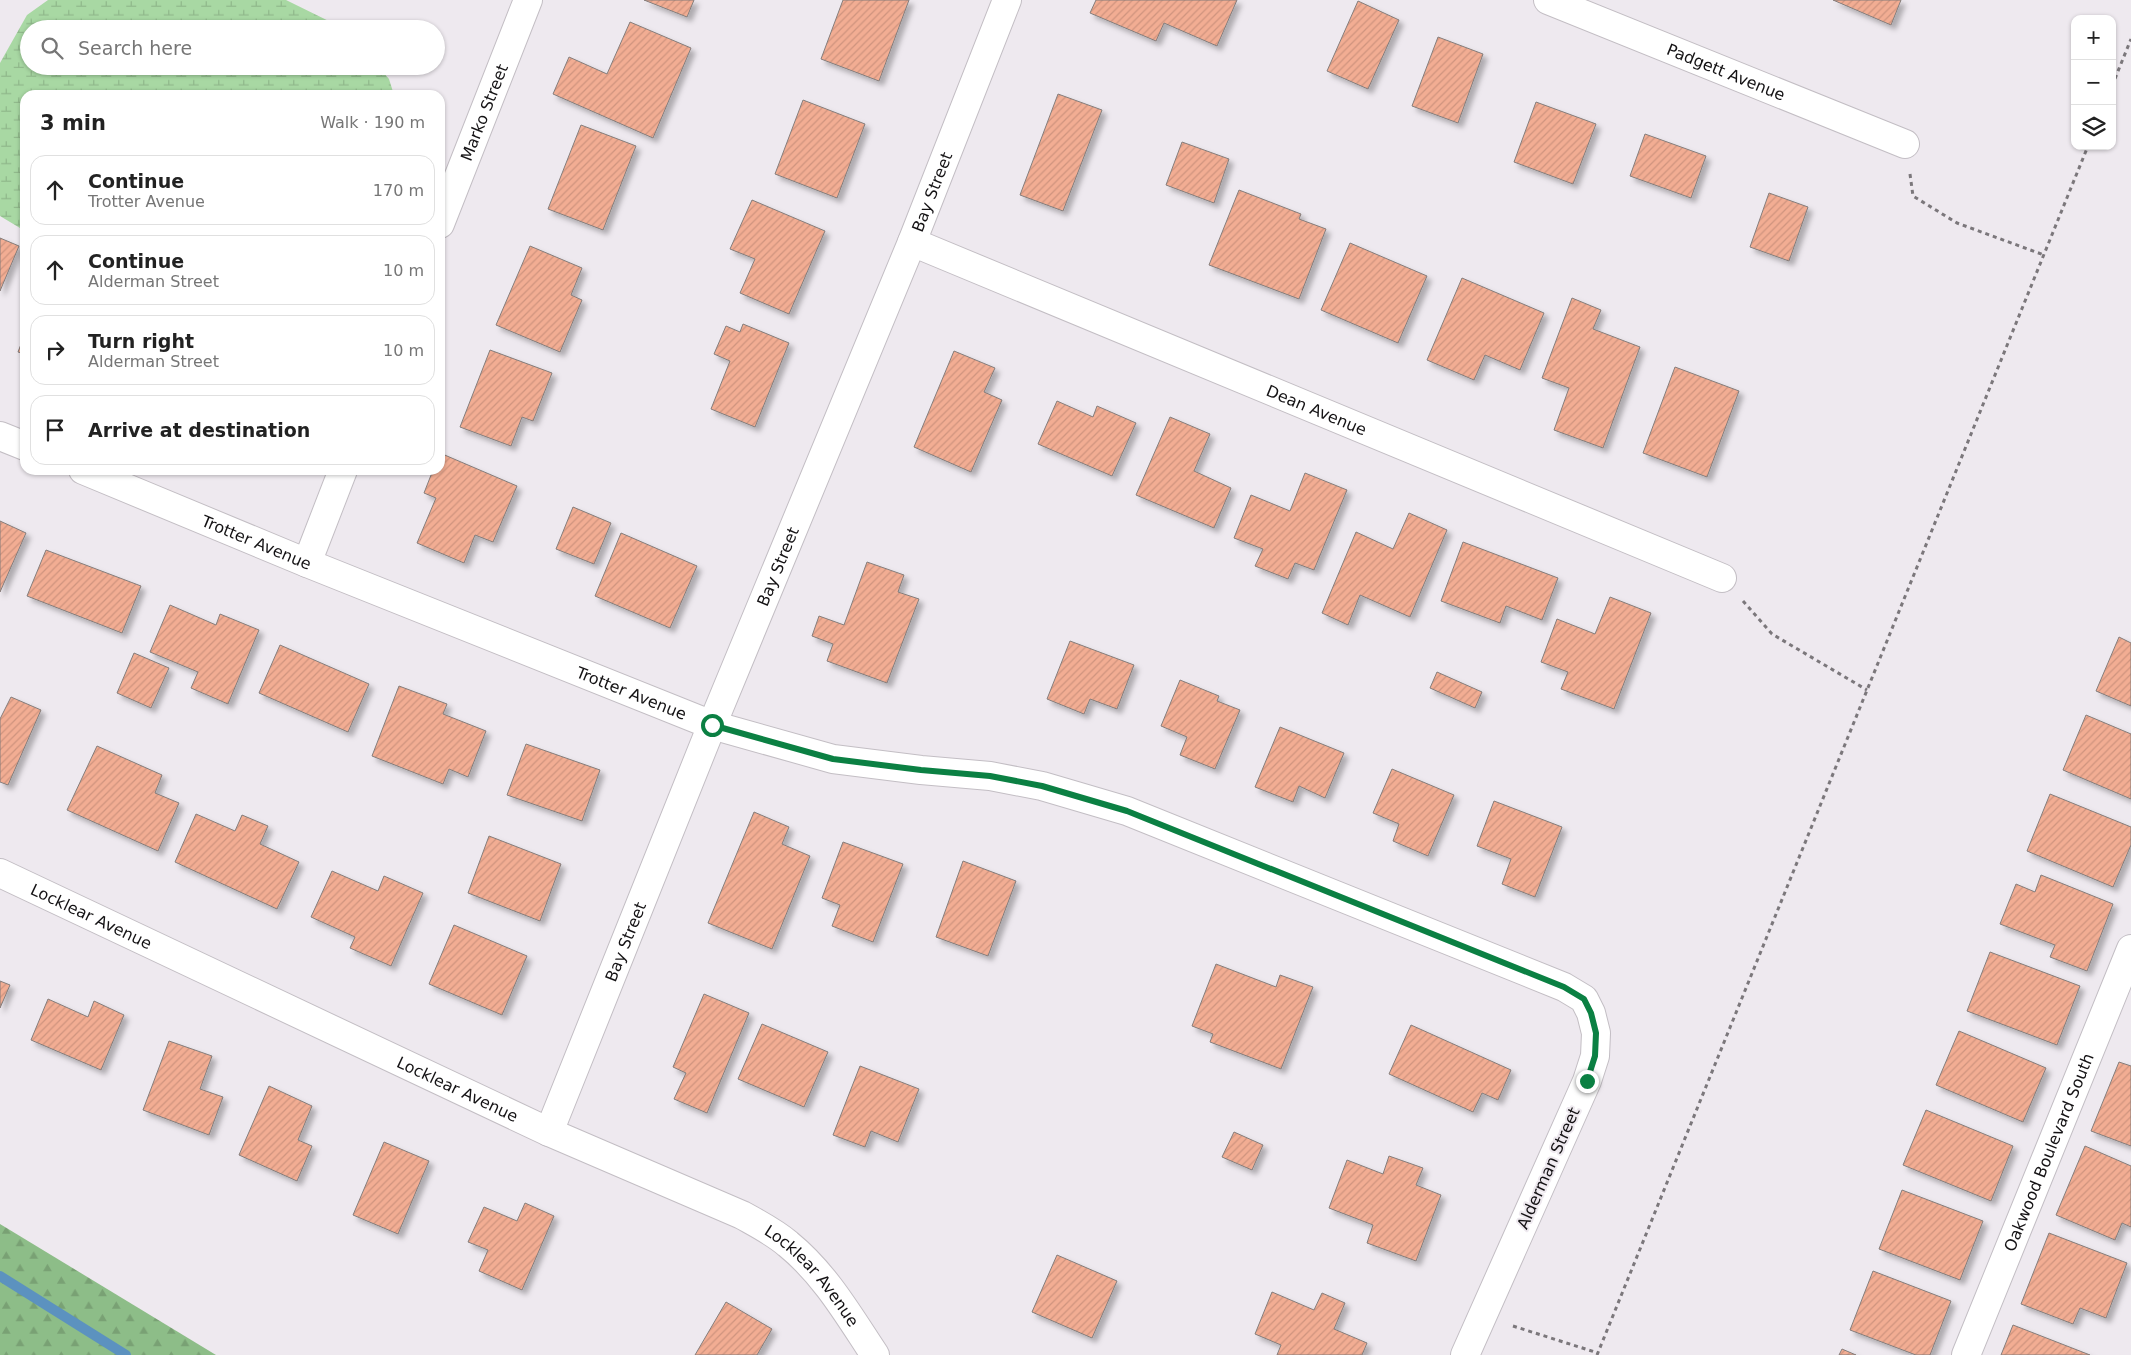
<!DOCTYPE html>
<meta charset="utf-8">
<style>
:root{--surface:#fff;--page:#f6f6f6;--text:#222;--muted:#767676;--line:#e0e0e0}
body{margin:0;font-family:"DejaVu Sans",sans-serif;background:var(--page);color:var(--text)}
.controls{position:absolute;right:15px;top:15px;display:grid;overflow:hidden;border-radius:10px;box-shadow:0 1px 4px #0004}
.controls button{width:45px;height:45px;display:grid;place-items:center;padding:0;border:0;border-bottom:1px solid var(--line);background:var(--surface);color:var(--text);font:25px sans-serif}
.stop{position:absolute;width:15px;height:15px;margin:-11px;border:4px solid #0b8043;border-radius:50%;background:#fff}
.stop.end{background:#0b8043;border-color:#fff;box-shadow:0 1px 5px #0008}
.list{margin:0;padding:0;list-style:none}
h2{display:flex;justify-content:space-between;align-items:center;height:65px;margin:0;padding:0 20px;font-size:21px}
h2 small{font-size:16px;font-weight:400;color:var(--muted)}
.list li{display:grid;grid-template-columns:32px 1fr auto;gap:15px;align-items:center;box-sizing:border-box;height:70px;margin:0 10px 10px;padding:0 10px;border:1px solid var(--line);border-radius:15px}
.list b{display:block;font-size:19px;white-space:nowrap}
.list p{margin:0;font-size:16px;white-space:nowrap;color:var(--muted)}
.list em{font-size:16px;font-style:normal;color:var(--muted)}
.icon{flex:none;width:28px;height:28px;fill:none;stroke:currentColor;stroke-width:2;stroke-linecap:round;stroke-linejoin:round}
.map{position:relative;flex:none;width:2131px;height:1355px;overflow:hidden}
.search{position:absolute;background:var(--surface);box-shadow:0 1px 4px #0004;left:20px;top:20px;width:425px;height:55px;display:flex;align-items:center;gap:12px;box-sizing:border-box;padding:0 18px;border-radius:28px;color:var(--muted);font-size:19px}
.panel{position:absolute;background:var(--surface);box-shadow:0 1px 4px #0004;left:20px;top:90px;width:425px;height:385px;border-radius:15px}
.map>svg:first-child{display:block}
.forest{fill:url(#forest-firs)}
.wetland{fill:url(#wetland-marsh)}
.lines{fill:none;stroke-linecap:round;stroke-linejoin:round}
.stream{stroke:#5c92bf;stroke-width:10}
.building{fill:url(#building-hatch);stroke:#847d7b;filter:url(#shadow)}
.minor-casing{stroke:#c3bec4;stroke-width:30}
.path{stroke:#7b777b;stroke-width:3;stroke-dasharray:4 4;stroke-linecap:butt}
.minor{stroke:#fff;stroke-width:28}
.route{stroke:#0b8043;stroke-width:6}
.labels{text-anchor:middle;stroke-width:4;stroke-linejoin:round;paint-order:stroke}
.street-label{font-size:16px;fill:#141214;stroke:#eee9ef}
</style>
<div class="map">
<svg width="2131" height="1355" viewBox="0 0 2131 1355">
<defs>
<pattern id="forest-firs" width="22" height="20" patternUnits="userSpaceOnUse" patternTransform="scale(1.25)"><rect width="22" height="20" fill="#8dbd88"/><path d="M5 1l3.5 6h-7zM16 11l3.5 6h-7z" fill="#79a174"/></pattern>
<pattern id="wetland-marsh" width="20" height="14" patternUnits="userSpaceOnUse" patternTransform="scale(1.25)"><rect width="20" height="14" fill="#a8d8a3"/><path d="M1 5h8M5 5V1M11 12h8M15 12V8" fill="none" stroke="#90b88b"/></pattern>
<pattern id="building-hatch" width="6" height="6" patternUnits="userSpaceOnUse" patternTransform="scale(1.25)"><rect width="6" height="6" fill="#f2ad93"/><path d="M-1 1l2-2M0 6l6-6M5 7l2-2" fill="none" stroke="#cf947e"/></pattern>
<filter id="shadow"><feDropShadow dx="4.5" dy="4.5" stdDeviation="2.5" flood-color="#0004"/></filter>
</defs>
<rect width="100%" height="100%" fill="#eee9ef"/>
<polygon class="forest" points="0,1224 216,1355 0,1355"/>
<polygon class="wetland" points="48,0 286,0 345,29 29,29 29,66 378,66 389,79 394,95 25,95 25,231 0,216 0,63 27,15"/>
<g class="lines">
<polyline class="stream" points="0,1276 126,1355"/>
</g>
<g class="building">
<polygon points="644,0 694,0 687,17"/>
<polygon points="843,0 909,0 879,81 821,59"/>
<polygon points="1096,0 1237,0 1217,46 1164,23 1156,41 1090,13"/>
<polygon points="1833,0 1901,0 1891,25"/>
<polygon points="1358,1 1399,20 1368,89 1327,71"/>
<polygon points="630,22 691,48 653,138 553,94 569,57 607,74"/>
<polygon points="1438,37 1483,54 1458,123 1412,106"/>
<polygon points="1058,94 1102,110 1063,211 1020,195"/>
<polygon points="803,100 865,124 837,198 775,174"/>
<polygon points="1536,102 1596,124 1573,184 1514,162"/>
<polygon points="581,125 636,146 603,230 548,209"/>
<polygon points="1645,134 1706,156 1691,198 1630,176"/>
<polygon points="1182,142 1229,159 1214,203 1166,185"/>
<polygon points="1239,190 1301,214 1299,219 1326,229 1299,299 1209,265"/>
<polygon points="1769,193 1808,207 1789,261 1750,247"/>
<polygon points="752,200 825,231 789,314 740,293 755,259 730,249"/>
<polygon points="0,238 19,246 0,291"/>
<polygon points="1350,243 1427,276 1398,343 1321,310"/>
<polygon points="530,246 582,268 571,295 582,300 560,352 496,325"/>
<polygon points="1462,278 1544,313 1520,370 1485,355 1474,380 1427,360"/>
<polygon points="1572,298 1601,310 1593,329 1640,347 1603,448 1554,430 1569,388 1542,378"/>
<polygon points="743,324 789,343 755,427 711,409 730,361 714,354 726,326 740,332"/>
<polygon points="25,334 25,354 18,352"/>
<polygon points="490,350 552,373 533,421 522,417 511,446 460,427"/>
<polygon points="954,351 995,368 984,392 1002,400 971,472 914,447"/>
<polygon points="1675,367 1739,391 1707,477 1643,453"/>
<polygon points="1057,401 1093,417 1097,406 1136,423 1112,476 1038,444"/>
<polygon points="1170,417 1210,434 1194,471 1231,488 1214,528 1136,495"/>
<polygon points="440,453 517,486 493,542 475,535 464,563 417,543 436,498 424,493 433,470 440,470"/>
<polygon points="1305,473 1347,490 1314,570 1295,563 1288,579 1255,566 1263,549 1234,538 1251,495 1290,511"/>
<polygon points="573,507 611,523 594,564 556,549"/>
<polygon points="1409,513 1447,530 1410,617 1360,595 1348,625 1322,613 1356,532 1393,549"/>
<polygon points="0,521 26,533 0,592"/>
<polygon points="621,533 697,566 670,628 595,596"/>
<polygon points="1463,542 1558,578 1542,620 1506,606 1500,623 1441,601"/>
<polygon points="46,550 141,586 122,633 27,596"/>
<polygon points="867,562 904,575 898,592 919,599 887,683 827,661 833,644 812,636 819,616 844,625"/>
<polygon points="1610,597 1651,613 1614,709 1561,689 1568,672 1541,662 1557,619 1595,634"/>
<polygon points="170,605 216,625 220,614 259,630 228,704 191,688 198,672 150,652"/>
<polygon points="2119,637 2131,643 2131,706 2096,691"/>
<polygon points="1070,641 1134,665 1117,709 1090,699 1084,714 1047,699"/>
<polygon points="280,645 369,684 348,732 259,693"/>
<polygon points="134,653 169,668 151,708 117,693"/>
<polygon points="1437,672 1482,692 1475,708 1430,688"/>
<polygon points="1180,680 1219,696 1217,701 1240,710 1215,769 1180,755 1187,737 1161,726"/>
<polygon points="399,686 447,704 443,714 486,731 468,777 449,769 443,784 372,756"/>
<polygon points="11,697 41,710 8,785 0,782 0,719"/>
<polygon points="2086,715 2131,734 2131,799 2063,770"/>
<polygon points="1280,727 1344,753 1325,798 1299,786 1293,802 1255,787"/>
<polygon points="526,744 600,770 582,821 507,795"/>
<polygon points="97,746 162,775 155,793 179,803 158,851 67,810"/>
<polygon points="1392,769 1454,795 1428,856 1393,841 1399,824 1373,813"/>
<polygon points="2050,794 2131,827 2131,845 2113,887 2027,851"/>
<polygon points="1494,801 1562,827 1535,897 1502,884 1511,859 1477,846"/>
<polygon points="754,812 789,827 782,844 810,856 772,949 708,923"/>
<polygon points="196,814 235,831 242,815 268,826 260,844 299,862 277,909 175,862"/>
<polygon points="489,836 561,864 540,921 468,893"/>
<polygon points="843,842 903,864 873,942 832,926 840,905 822,898"/>
<polygon points="963,861 1016,881 988,956 936,937"/>
<polygon points="332,871 378,891 384,876 423,893 391,966 350,948 355,937 311,917"/>
<polygon points="2041,875 2113,904 2087,971 2050,957 2055,945 2000,924 2016,884 2035,892"/>
<polygon points="454,925 527,956 502,1015 429,984"/>
<polygon points="1990,952 2080,986 2057,1045 1967,1011"/>
<polygon points="1216,964 1276,987 1280,975 1313,987 1281,1069 1210,1042 1213,1034 1192,1026"/>
<polygon points="0,981 10,985 0,1008"/>
<polygon points="704,994 749,1013 707,1113 674,1099 686,1073 673,1067"/>
<polygon points="48,999 88,1017 94,1001 124,1015 101,1070 31,1040"/>
<polygon points="762,1024 828,1052 804,1107 738,1079"/>
<polygon points="1411,1025 1511,1070 1498,1100 1482,1093 1473,1112 1389,1074"/>
<polygon points="1959,1031 2046,1068 2023,1122 1936,1085"/>
<polygon points="169,1041 212,1056 200,1089 223,1097 209,1135 143,1110"/>
<polygon points="2119,1062 2131,1066 2131,1146 2091,1131"/>
<polygon points="860,1066 919,1089 898,1142 871,1131 865,1147 833,1135"/>
<polygon points="269,1086 312,1106 298,1140 312,1146 297,1181 239,1155"/>
<polygon points="1926,1110 2013,1146 1991,1201 1903,1165"/>
<polygon points="1234,1132 1263,1145 1252,1170 1222,1157"/>
<polygon points="384,1142 429,1161 398,1234 353,1215"/>
<polygon points="2085,1146 2131,1166 2131,1227 2122,1223 2115,1240 2056,1215"/>
<polygon points="1389,1156 1423,1168 1416,1185 1441,1195 1416,1261 1367,1243 1373,1225 1329,1208 1347,1160 1383,1174"/>
<polygon points="1902,1190 1983,1221 1960,1280 1879,1249"/>
<polygon points="525,1203 554,1216 522,1290 479,1271 488,1250 468,1242 484,1207 517,1221"/>
<polygon points="2049,1233 2127,1263 2106,1318 2080,1308 2073,1324 2021,1304"/>
<polygon points="1057,1255 1117,1281 1092,1338 1032,1312"/>
<polygon points="1873,1271 1951,1301 1930,1355 1916,1355 1850,1330"/>
<polygon points="1272,1292 1314,1310 1322,1293 1345,1303 1334,1329 1367,1343 1362,1355 1277,1355 1281,1345 1255,1334"/>
<polygon points="726,1302 772,1329 757,1355 695,1355"/>
<polygon points="2013,1325 2090,1355 2001,1355"/>
<polygon points="1842,1349 1856,1355 1839,1355"/>
</g>
<g class="lines">
<g class="minor-casing">
<g id="minor">
<path id="s1" d="M1548 0 1905 144"/>
<path id="s2" d="M440 224 528 0"/>
<path id="s3" d="M912 242 1722 578"/>
<polyline points="0,436 25,446"/>
<path id="s4" d="M83 470 307 563 712 725 833 759 921 770 990 776 1042 786 1127 811 1564 987 1584 999 1591 1013 1596 1033 1595 1056 1587 1081 1465 1355"/>
<polyline points="307,563 343,470"/>
<path id="s5" d="M0 873 549 1132 742 1215C758 1224 774 1232 788 1244 825 1274 849 1316 875 1355"/>
<path id="s6" d="M549 1132 712 725 912 242 1007 0"/>
<path id="s7" d="M1966 1355 2131 949"/>
</g>
</g>
<g class="path">
<polyline points="2112,86 2131,39"/>
<polyline points="1910,174 1913,196 1957,223 2044,255"/>
<polyline points="1743,601 1772,634 1867,690"/>
<polyline points="1513,1326 1598,1353"/>
<polyline points="1597,1355 2088,146"/>
</g>
<use href="#minor" class="minor"/>
</g>
<g class="lines">
<polyline class="route" points="712,725 833,759 921,770 990,776 1042,786 1127,811 1564,987 1584,999 1591,1013 1596,1033 1595,1056 1587,1081"/>
</g>
<g class="labels">
<g class="street-label">
<text dy="6" stroke="none"><textPath href="#s1" startOffset="192">Padgett Avenue</textPath></text>
<text dy="6" stroke="none"><textPath href="#s2" startOffset="120">Marko Street</textPath></text>
<text dy="6" stroke="none"><textPath href="#s6" startOffset="1015">Bay Street</textPath></text>
<text dy="6" stroke="none"><textPath href="#s3" startOffset="438">Dean Avenue</textPath></text>
<text dy="6" stroke="none"><textPath href="#s4" startOffset="188">Trotter Avenue</textPath></text>
<text dy="6" stroke="none"><textPath href="#s6" startOffset="610">Bay Street</textPath></text>
<text dy="6" stroke="none"><textPath href="#s4" startOffset="592">Trotter Avenue</textPath></text>
<text dy="6" stroke="none"><textPath href="#s5" startOffset="101">Locklear Avenue</textPath></text>
<text dy="6" stroke="none"><textPath href="#s6" startOffset="205">Bay Street</textPath></text>
<text dy="6" stroke="none"><textPath href="#s5" startOffset="506">Locklear Avenue</textPath></text>
<text dy="6" stroke="none"><textPath href="#s7" startOffset="219">Oakwood Boulevard South</textPath></text>
<text transform="translate(1548 1168) rotate(-66)" y="6">Alderman Street</text>
<text dy="6" stroke="none"><textPath href="#s5" startOffset="911">Locklear Avenue</textPath></text>
</g>
</g>
</svg>
<div class="controls">
<button>+</button>
<button>−</button>
<button><svg class="icon" aria-label="layers" viewBox="0 0 24 24"><path d="M12 4l9 5-9 5-9-5zM3 14l9 5 9-5"/></svg></button>
</div>
<div class="stop" style="left:712px;top:725px"></div>
<div class="stop end" style="left:1587px;top:1081px"></div>
<div class="search"><svg class="icon" aria-label="search" viewBox="0 0 24 24"><circle cx="10" cy="10" r="6"/><path d="M15 15l6 6"/></svg>Search here</div>
<section class="panel">
<h2>3 min<small>Walk · 190 m</small></h2>
<ul class="list">
<li><svg class="icon" aria-label="ahead" viewBox="0 0 24 24"><path d="M12 20V5M6 11l6-6 6 6"/></svg><div><b>Continue</b><p>Trotter Avenue</p></div><em>170 m</em></li>
<li><svg class="icon" aria-label="ahead" viewBox="0 0 24 24"><path d="M12 20V5M6 11l6-6 6 6"/></svg><div><b>Continue</b><p>Alderman Street</p></div><em>10 m</em></li>
<li><svg class="icon" aria-label="right" viewBox="0 0 24 24"><path d="M7 20v-9h11M14 6l5 5-5 5"/></svg><div><b>Turn right</b><p>Alderman Street</p></div><em>10 m</em></li>
<li><svg class="icon" aria-label="arrive" viewBox="0 0 24 24"><path d="M6 21V4h12l-3 4 3 4H6"/></svg><div><b>Arrive at destination</b></div></li>
</ul>
</section>
</div>
